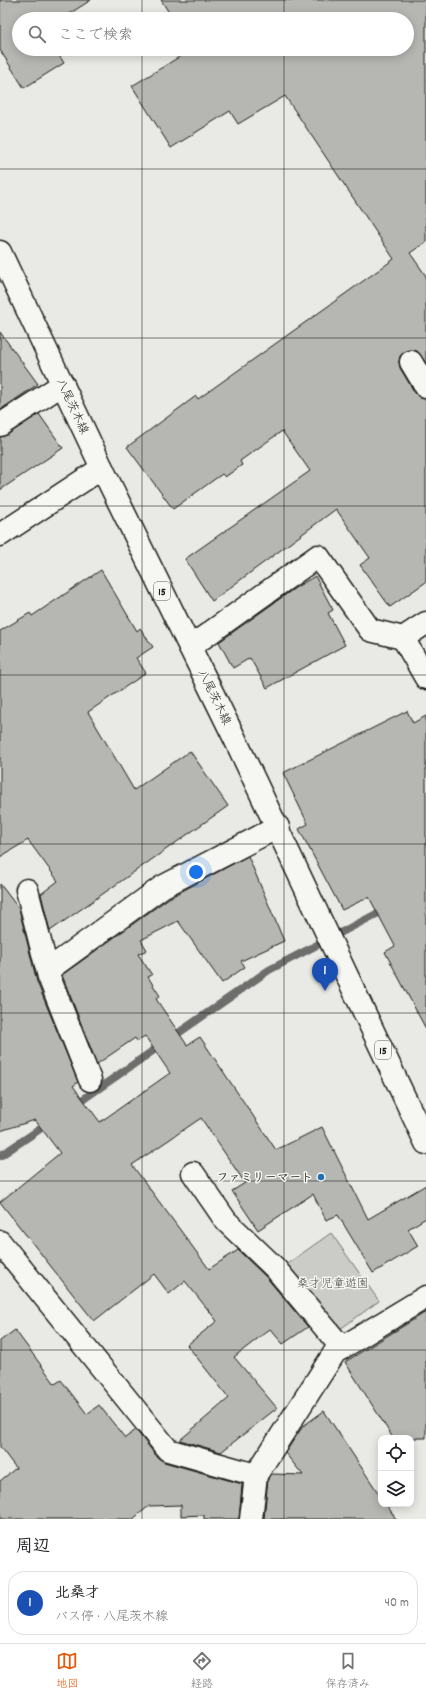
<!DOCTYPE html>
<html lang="ja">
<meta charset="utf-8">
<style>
:root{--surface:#fff;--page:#f2f2f2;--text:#202124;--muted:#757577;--line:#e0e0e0;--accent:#ea580c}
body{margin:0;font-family:Dekko,"Klee One",sans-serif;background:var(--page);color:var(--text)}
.controls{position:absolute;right:12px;bottom:12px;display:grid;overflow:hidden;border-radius:8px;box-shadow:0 2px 10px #0003}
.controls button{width:36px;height:36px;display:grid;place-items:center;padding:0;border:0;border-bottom:1px solid var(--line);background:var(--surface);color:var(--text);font:20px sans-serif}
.you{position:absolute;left:196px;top:872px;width:14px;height:14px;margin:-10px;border:3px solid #fff;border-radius:50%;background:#1a73e8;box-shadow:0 0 0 6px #1a73e833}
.badge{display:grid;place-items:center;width:26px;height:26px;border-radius:50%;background:var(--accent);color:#fff;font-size:13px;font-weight:700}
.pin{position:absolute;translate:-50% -33px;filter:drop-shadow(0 1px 2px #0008)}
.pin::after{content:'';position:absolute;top:21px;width:14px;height:12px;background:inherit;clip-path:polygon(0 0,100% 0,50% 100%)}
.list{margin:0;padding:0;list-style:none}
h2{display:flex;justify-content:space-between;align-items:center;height:52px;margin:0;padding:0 16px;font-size:17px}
h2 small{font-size:13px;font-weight:400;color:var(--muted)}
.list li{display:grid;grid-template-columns:26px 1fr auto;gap:12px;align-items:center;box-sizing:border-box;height:64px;margin:0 8px 8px;padding:0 8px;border:1px solid var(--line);border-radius:16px}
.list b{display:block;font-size:15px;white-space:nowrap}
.list p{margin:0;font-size:13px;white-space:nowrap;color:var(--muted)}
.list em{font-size:13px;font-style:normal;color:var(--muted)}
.icon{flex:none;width:22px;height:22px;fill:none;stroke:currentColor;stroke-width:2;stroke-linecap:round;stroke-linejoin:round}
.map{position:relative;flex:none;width:426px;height:1519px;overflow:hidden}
.search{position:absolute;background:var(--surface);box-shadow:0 2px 10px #0003;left:12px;right:12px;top:12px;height:44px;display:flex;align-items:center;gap:10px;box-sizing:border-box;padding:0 14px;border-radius:22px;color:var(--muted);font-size:15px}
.sheet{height:124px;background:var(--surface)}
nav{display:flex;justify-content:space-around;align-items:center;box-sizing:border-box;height:56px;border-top:1px solid var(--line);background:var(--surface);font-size:11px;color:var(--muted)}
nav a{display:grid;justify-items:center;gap:2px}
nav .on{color:var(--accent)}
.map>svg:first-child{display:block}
.green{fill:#cbcbc7;stroke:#747472}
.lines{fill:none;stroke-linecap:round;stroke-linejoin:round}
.stream{stroke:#6d6d6c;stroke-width:8}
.building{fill:#b6b6b3;stroke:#1c1c1c}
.minor-casing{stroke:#1c1c1c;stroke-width:25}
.major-casing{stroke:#1c1c1c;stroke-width:25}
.minor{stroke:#f6f6f2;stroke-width:22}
.major{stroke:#f6f6f2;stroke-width:22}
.grid{fill:none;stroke:#1c1c1c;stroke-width:1;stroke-opacity:0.55}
.poi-dot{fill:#1f6fb2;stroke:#f6f6f2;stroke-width:1.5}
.labels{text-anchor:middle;stroke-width:3;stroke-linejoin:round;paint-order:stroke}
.shield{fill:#f6f6f2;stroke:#5d5d5c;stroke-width:1}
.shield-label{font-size:11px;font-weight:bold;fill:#1c1c1c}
.street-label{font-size:12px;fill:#1c1c1c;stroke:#f6f6f2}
.poi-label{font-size:12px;font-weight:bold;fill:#1c1c1c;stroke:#f6f6f2;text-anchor:end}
.park-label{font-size:12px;fill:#51514f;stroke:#f6f6f2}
</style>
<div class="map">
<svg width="426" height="1519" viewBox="0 0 426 1519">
<rect width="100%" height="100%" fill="#e9e9e5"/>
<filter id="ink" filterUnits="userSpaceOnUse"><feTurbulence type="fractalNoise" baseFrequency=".025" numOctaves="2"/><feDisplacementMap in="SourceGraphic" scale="8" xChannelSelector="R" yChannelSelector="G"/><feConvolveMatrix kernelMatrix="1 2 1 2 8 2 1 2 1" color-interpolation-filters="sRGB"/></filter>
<g filter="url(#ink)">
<polygon class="green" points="331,1233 379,1301 336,1332 287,1264"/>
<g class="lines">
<g class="stream">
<polyline points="75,1105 269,970 386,909"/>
<polyline points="0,1156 49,1123"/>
</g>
</g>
<g class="building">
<polygon points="0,0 91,0 61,19 19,19 19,49 55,49 64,63 24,88 0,50"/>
<polygon points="161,0 426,0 426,242 410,253 426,276 426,363 417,351 411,350 404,352 400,356 399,362 400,368 415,393 420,398 426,399 426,582 390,607 360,565 370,558 336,509 212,601 185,559 310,471 282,431 240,461 242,465 225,477 222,474 173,509 127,447 196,396 198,399 394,259 285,96 238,124 230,111 171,148 132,86 192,49 407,49 407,19 173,19"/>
<polygon points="0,332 38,384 0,410"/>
<polygon points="39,414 63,448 0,490 0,437 7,435"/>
<polygon points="101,570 137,631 140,628 153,647 136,658 146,673 88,712 134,790 190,751 228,806 50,931 41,894 58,881 28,840 0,857 0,631 30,613 32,616"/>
<polygon points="315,576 333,610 328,613 345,645 267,688 250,658 233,668 219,642 295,588"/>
<polygon points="407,711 413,723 426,716 426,1029 385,952 395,946 369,897 342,910 299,829 308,824 283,773"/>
<polygon points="248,856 284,941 241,961 245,967 222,983 178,921 141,940 147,950 138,954 152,975 148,977 160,996 156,999 187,1045 200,1037 276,1150 322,1127 368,1219 426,1185 426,1218 408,1229 418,1246 373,1273 338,1215 326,1220 313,1194 258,1230 232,1191 245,1183 201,1118 132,1165 209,1269 238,1250 266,1277 308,1327 283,1344 270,1329 234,1357 277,1408 221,1452 180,1440 229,1398 187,1345 217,1321 185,1281 169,1294 154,1274 94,1321 0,1202 60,1153 35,1120 0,1131 0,884 19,909 37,982 78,1082 73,1086 100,1122 170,1073 145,1036 137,1041 135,1038 97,1064 62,975 169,898"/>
<polygon points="426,1312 426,1438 393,1438 345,1362"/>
<polygon points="15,1330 55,1384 61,1380 87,1414 99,1405 125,1438 136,1430 158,1458 164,1462 242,1484 239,1519 204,1519 204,1515 181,1516 181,1505 149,1506 133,1519 0,1519 0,1481 16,1468 0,1447 0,1341"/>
<polygon points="324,1411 381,1497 381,1504 386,1504 396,1519 264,1519 268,1479 272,1474 303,1475 285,1453 303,1426"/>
</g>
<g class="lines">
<g class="minor-casing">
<g id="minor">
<polyline points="411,362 426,387"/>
<polyline points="0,425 63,384"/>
<polyline points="0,535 102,468"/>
<polyline points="426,623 403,638 426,678"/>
<polyline points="190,647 318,556 370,630 403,638"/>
<polyline points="27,890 49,977 90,1080"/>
<polyline points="48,970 162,887 278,827"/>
<polyline points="193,1173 226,1221 275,1268 342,1348"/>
<polyline points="0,1242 168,1450 256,1475"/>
<polyline points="251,1519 256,1475 335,1352 426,1297"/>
</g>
</g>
<g class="major-casing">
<polyline id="major" points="0,252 102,468 235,739 426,1143"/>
</g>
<use href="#minor" class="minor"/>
<use href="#major" class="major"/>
</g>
</g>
<path class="grid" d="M142 0V19M284 0V19M142 49V1519M284 49V1519M0 169H426M0 338H426M0 506H426M0 675H426M0 844H426M0 1013H426M0 1181H426M0 1350H426"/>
<circle class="poi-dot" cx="321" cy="1177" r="4"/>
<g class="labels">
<g class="shield">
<rect x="154" y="582" width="16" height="18" rx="3"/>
<rect x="375" y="1041" width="16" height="18" rx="3"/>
</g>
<g class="shield-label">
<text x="162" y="595">15</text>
<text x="383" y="1054">15</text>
</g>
<g class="street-label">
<text transform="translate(73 406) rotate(65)" y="4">八尾茨木線</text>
<text transform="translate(215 697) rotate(64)" y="4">八尾茨木線</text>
</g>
<g class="poi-label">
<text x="313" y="1181">ファミリーマート</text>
</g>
<g class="park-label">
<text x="333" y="1287">桑才児童遊園</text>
</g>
</g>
</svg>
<div class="controls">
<button><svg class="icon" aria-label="locate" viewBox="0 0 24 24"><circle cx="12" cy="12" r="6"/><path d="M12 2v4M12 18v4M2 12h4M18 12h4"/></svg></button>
<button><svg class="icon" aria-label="layers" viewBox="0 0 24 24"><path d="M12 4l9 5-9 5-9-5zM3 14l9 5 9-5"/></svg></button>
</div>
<div class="you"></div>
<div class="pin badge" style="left:325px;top:991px;background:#1a4fb4">1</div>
<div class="search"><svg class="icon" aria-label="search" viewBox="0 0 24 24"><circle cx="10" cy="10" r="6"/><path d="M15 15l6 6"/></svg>ここで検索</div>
</div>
<section class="sheet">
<h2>周辺<small></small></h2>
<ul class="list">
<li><span class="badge" style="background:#1a4fb4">1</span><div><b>北桑才</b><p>バス停 · 八尾茨木線</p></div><em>40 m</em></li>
</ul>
</section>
<nav>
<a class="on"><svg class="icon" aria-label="map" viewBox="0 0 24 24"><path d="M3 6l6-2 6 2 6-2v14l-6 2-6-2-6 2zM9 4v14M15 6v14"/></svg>地図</a>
<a><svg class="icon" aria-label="directions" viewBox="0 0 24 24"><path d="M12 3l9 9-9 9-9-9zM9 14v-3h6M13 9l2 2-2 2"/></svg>経路</a>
<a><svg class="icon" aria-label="saved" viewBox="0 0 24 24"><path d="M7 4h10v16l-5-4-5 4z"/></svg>保存済み</a>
</nav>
